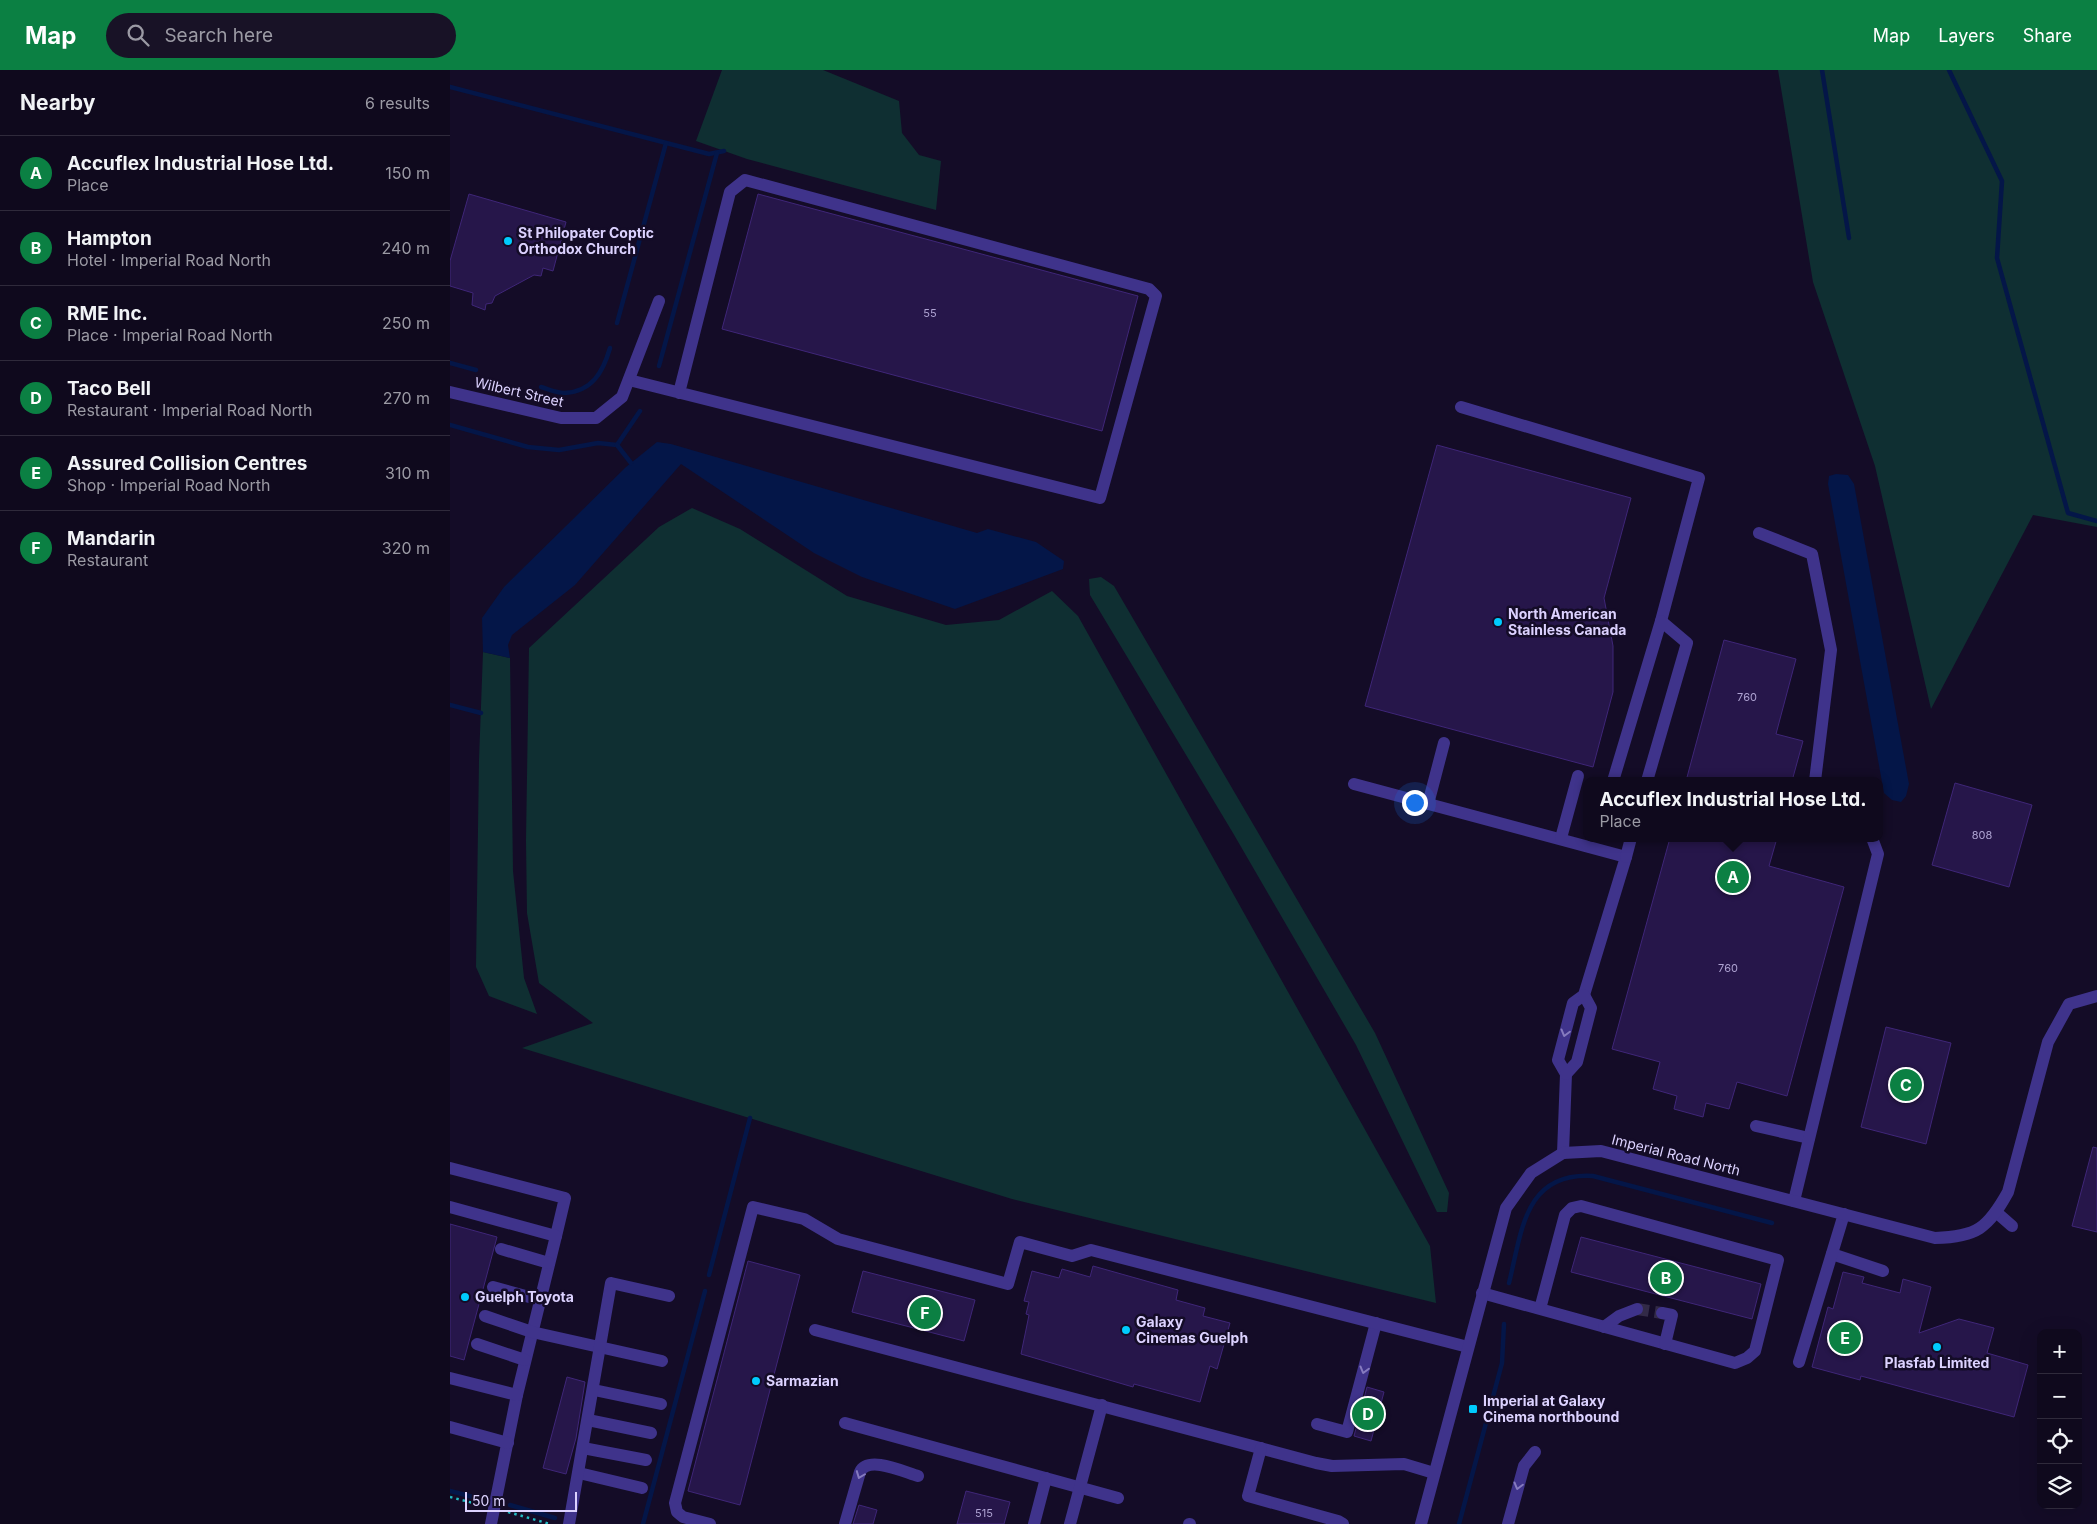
<!DOCTYPE html>
<meta charset="utf-8">
<style>
:root{--surface:#0f091d;--page:#181226;--text:#f1f3f6;--muted:#9b9aa4;--line:#2f2a3b;--accent:#0b8043}
body{margin:0;font-family:Inter,sans-serif;background:var(--page);color:var(--text)}
.controls{position:absolute;right:15px;bottom:15px;display:grid;overflow:hidden;border-radius:10px;box-shadow:0 5px 20px #0002}
.controls button{width:45px;height:45px;display:grid;place-items:center;padding:0;border:0;border-bottom:1px solid var(--line);background:var(--surface);color:var(--text);font:25px sans-serif}
.scale{position:absolute;left:15px;bottom:12px;width:112px;box-sizing:border-box;padding-left:5px;border:2px solid #dcd2ff;border-top:0;font-size:14px;line-height:18px;white-space:nowrap;color:#dcd2ff;-webkit-text-stroke:4px #140c27;paint-order:stroke}
.you{position:absolute;left:964px;top:732px;width:18px;height:18px;margin:-12px;border:4px solid #fff;border-radius:50%;background:#1a73e8;box-shadow:0 0 0 8px #1a73e833}
.badge{display:grid;place-items:center;width:32px;height:32px;border-radius:50%;background:var(--accent);color:#fff;font-size:16px;font-weight:700}
.pin{position:absolute;translate:-50% -50%;border:2px solid #fff;box-shadow:0 1px 5px #0006}
.popup{position:absolute;left:1133px;top:707px;width:300px;height:65px;box-sizing:border-box;display:grid;place-content:center;border-radius:10px;background:var(--surface);filter:drop-shadow(0 1px 4px #0005);font-size:16px;white-space:nowrap;color:var(--muted)}
.popup b{font-size:19px;color:var(--text)}
.popup::after{content:'';position:absolute;left:50%;top:100%;margin-left:-10px;border:10px solid transparent;border-top-color:var(--surface)}
.list{margin:0;padding:0;list-style:none}
h2{display:flex;justify-content:space-between;align-items:center;height:65px;margin:0;padding:0 20px;font-size:21px}
h2 small{font-size:16px;font-weight:400;color:var(--muted)}
.list li{display:grid;grid-template-columns:32px 1fr auto;gap:15px;align-items:center;box-sizing:border-box;height:75px;padding:0 20px;border-top:1px solid var(--line)}
.list b{display:block;font-size:19px;white-space:nowrap}
.list p{margin:0;font-size:16px;white-space:nowrap;color:var(--muted)}
.list em{font-size:16px;font-style:normal;color:var(--muted)}
.icon{flex:none;width:28px;height:28px;fill:none;stroke:currentColor;stroke-width:2;stroke-linecap:round;stroke-linejoin:round}
.map{position:relative;flex:none;width:1647px;height:1454px;overflow:hidden}
header{display:flex;align-items:center;gap:30px;box-sizing:border-box;height:70px;padding:0 25px;background:var(--accent);color:#fff}
header strong{font-size:24px}
nav{display:flex;gap:28px;margin-inline-start:auto;font-size:18px}
.search{width:350px;height:45px;background:var(--page);display:flex;align-items:center;gap:12px;box-sizing:border-box;padding:0 18px;border-radius:28px;color:var(--muted);font-size:19px}
main{display:flex}
aside{flex:1;background:var(--surface)}
.map>svg:first-child{display:block}
.green{fill:#0f2f32}
.water{fill:#041648}
.lines{fill:none;stroke-linecap:round;stroke-linejoin:round}
.stream{stroke:#041648;stroke-width:4.5}
.building{fill:#26164a;stroke:#3f2678}
.minor-tunnel{stroke:#322a47;stroke-width:12;stroke-dasharray:12 6;stroke-linecap:butt}
.path{stroke:#22bdc4;stroke-width:2.5;stroke-dasharray:2.5 4;stroke-linecap:butt}
.minor{stroke:#3f338b;stroke-width:12}
.oneway{stroke:#867bbf}
.poi-dot{fill:#00cbfd;stroke:#140c27;stroke-width:2}
.labels{text-anchor:middle;stroke-width:5;stroke-linejoin:round;paint-order:stroke}
.number-label{font-size:11px;fill:#aea3d2}
.poi-label{font-size:14px;font-weight:bold;fill:#dcd2ff;stroke:#140c27;text-anchor:start}
.street-label{font-size:14px;fill:#dcd2ff;stroke:#140c27}
</style>
<header>
<strong>Map</strong>
<div class="search"><svg class="icon" aria-label="search" viewBox="0 0 24 24"><circle cx="10" cy="10" r="6"/><path d="M15 15l6 6"/></svg>Search here</div>
<nav><a>Map</a><a>Layers</a><a>Share</a></nav>
</header>
<main>
<aside>
<h2>Nearby<small>6 results</small></h2>
<ul class="list">
<li><span class="badge">A</span><div><b>Accuflex Industrial Hose Ltd.</b><p>Place</p></div><em>150 m</em></li>
<li><span class="badge">B</span><div><b>Hampton</b><p>Hotel · Imperial Road North</p></div><em>240 m</em></li>
<li><span class="badge">C</span><div><b>RME Inc.</b><p>Place · Imperial Road North</p></div><em>250 m</em></li>
<li><span class="badge">D</span><div><b>Taco Bell</b><p>Restaurant · Imperial Road North</p></div><em>270 m</em></li>
<li><span class="badge">E</span><div><b>Assured Collision Centres</b><p>Shop · Imperial Road North</p></div><em>310 m</em></li>
<li><span class="badge">F</span><div><b>Mandarin</b><p>Restaurant</p></div><em>320 m</em></li>
</ul>
</aside>
<div class="map">
<svg width="1647" height="1454" viewBox="0 0 1647 1454">
<rect width="100%" height="100%" fill="#140c27"/>
<g class="green">
<polygon points="272,0 373,0 449,31 452,63 469,85 491,91 486,140 297,89 246,71"/>
<polygon points="1328,0 1647,0 1647,457 1583,445 1481,639 1425,396 1363,212"/>
<polygon points="242,438 290,459 397,526 496,555 549,550 602,521 628,546 980,1176 986,1233 562,1129 72,978 143,953 89,913 77,843 76,771 79,578 209,457"/>
<polygon points="651,507 664,516 925,963 999,1123 997,1142 987,1142 906,975 783,763 640,525 639,509"/>
<polygon points="33,582 60,588 63,801 74,908 87,944 39,926 26,897 29,690"/>
</g>
<g class="water">
<polygon points="207,372 221,374 527,463 538,459 586,472 614,491 613,499 505,539 412,507 364,483 231,394 125,515 62,565 58,575 60,588 33,582 32,548 54,517 176,397"/>
<polygon points="1386,404 1398,405 1404,414 1459,714 1456,726 1451,732 1442,730 1434,723 1378,414 1379,406"/>
</g>
<g class="lines">
<g class="stream">
<polyline points="1372,0 1399,168"/>
<polyline points="1499,0 1552,111 1547,188 1618,443 1647,451"/>
<polyline points="0,17 259,84 274,81"/>
<polyline points="167,253 216,73"/>
<polyline points="0,293 26,300"/>
<polyline points="209,296 267,83"/>
<path d="M91 317C98 319 107 323 114 323 142 322 153 302 160 278"/>
<polyline points="0,355 78,377 109,380 148,373 167,375 190,341"/>
<polyline points="167,375 181,393"/>
<polyline points="0,635 31,643"/>
<polyline points="259,1205 300,1048"/>
<path d="M1059 1213C1072 1161 1074 1102 1143 1106L1322 1153"/>
<polyline points="0,1421 31,1429"/>
<polyline points="60,1435 105,1448"/>
<polyline points="193,1454 255,1221"/>
<polyline points="1009,1454 1052,1293 1054,1254"/>
</g>
</g>
<g class="building">
<polygon points="19,124 116,152 103,201 93,198 91,206 84,205 45,226 42,233 36,234 35,240 22,235 23,223 0,216 0,191"/>
<polygon points="308,124 688,226 652,361 272,259"/>
<polygon points="987,375 1181,428 1154,528 1163,576 1163,622 1143,697 915,636"/>
<polygon points="1274,570 1346,589 1326,664 1353,671 1342,711 1236,711"/>
<polygon points="1505,713 1582,735 1559,817 1482,795"/>
<polygon points="1220,768 1327,768 1319,796 1394,817 1337,1026 1287,1012 1279,1039 1256,1033 1253,1047 1224,1039 1227,1026 1203,1019 1210,992 1162,979"/>
<polygon points="1436,957 1501,973 1476,1074 1411,1057"/>
<polygon points="1643,1077 1647,1078 1647,1162 1622,1156"/>
<polygon points="0,1154 47,1167 14,1290 0,1286"/>
<polygon points="1131,1167 1311,1214 1302,1249 1121,1202"/>
<polygon points="298,1191 350,1205 290,1435 238,1421"/>
<polygon points="643,1196 728,1220 726,1230 755,1238 753,1246 780,1253 767,1299 760,1296 750,1332 684,1314 683,1317 571,1284 579,1245 576,1244 579,1232 574,1231 582,1201 609,1208 612,1199 640,1207"/>
<polygon points="413,1201 525,1230 514,1271 402,1242"/>
<polygon points="1393,1202 1414,1207 1412,1213 1450,1223 1453,1209 1481,1217 1469,1263 1509,1249 1544,1258 1537,1283 1578,1295 1564,1347 1411,1306 1410,1310 1362,1297 1378,1237 1383,1239"/>
<polygon points="117,1307 135,1312 126,1368 116,1404 93,1398"/>
<polygon points="917,1317 934,1322 921,1371 904,1366"/>
<polygon points="516,1421 560,1432 554,1454 507,1454"/>
<polygon points="409,1435 427,1440 423,1454 403,1454"/>
</g>
<g class="lines">
<polyline class="minor-tunnel" points="1187,1239 1212,1243"/>
<g class="path">
<polyline points="0,1427 31,1435"/>
<polyline points="58,1442 100,1454"/>
</g>
<g class="minor">
<polyline points="179,310 650,428 706,226 699,219 295,110 280,122 229,323"/>
<polyline points="0,322 111,348 146,348 172,327 209,231"/>
<polyline points="1011,337 1249,408 1211,551"/>
<polyline points="1309,463 1362,484 1381,580 1365,711"/>
<polyline points="1163,711 1211,551 1237,573 1197,711"/>
<polyline points="904,714 1176,787 1134,925 1123,933 1108,990 1116,1004 1113,1083"/>
<polyline points="978,734 994,673"/>
<polyline points="1111,768 1128,706"/>
<polyline points="1176,787 1181,768"/>
<polyline points="1116,1004 1127,992 1141,938 1134,925"/>
<polyline points="1306,1056 1359,1068"/>
<polyline points="0,1098 115,1128 106,1166"/>
<polyline points="1344,1131 1428,784 1422,768"/>
<polyline points="0,1137 106,1166 67,1325 41,1454"/>
<polyline points="1546,1142 1562,1156"/>
<polyline points="51,1179 99,1193"/>
<polyline points="1382,1184 1433,1201"/>
<polyline points="43,1217 90,1230"/>
<polyline points="1032,1223 1285,1293 1297,1288 1305,1281 1328,1190 1131,1136 1122,1138 1115,1145 1090,1239"/>
<polyline points="1212,1243 1222,1245 1215,1274"/>
<polyline points="35,1246 82,1262 212,1291"/>
<polyline points="1154,1257 1169,1246 1187,1239"/>
<polyline points="365,1260 866,1393 882,1396 954,1394 984,1403"/>
<polyline points="27,1274 75,1290"/>
<polyline points="1349,1292 1394,1144"/>
<polyline points="0,1308 67,1325"/>
<polyline points="144,1320 211,1334"/>
<polyline points="138,1350 201,1363"/>
<polyline points="395,1353 668,1428"/>
<polyline points="867,1354 897,1362 926,1253"/>
<polyline points="0,1357 58,1373"/>
<polyline points="133,1378 196,1390"/>
<polyline points="811,1378 798,1426 888,1451 893,1454"/>
<polyline points="129,1403 192,1418"/>
<polyline points="119,1454 161,1213 219,1226"/>
<polyline points="260,1454 233,1447 227,1442 225,1433 303,1137 354,1149 388,1169 558,1214 570,1172 622,1186 641,1180 1018,1277"/>
<path d="M395 1454 410 1402C418 1385 454 1402 468 1406"/>
<polyline points="584,1454 596,1408"/>
<polyline points="620,1454 652,1335"/>
<polyline points="739,1454 740,1454"/>
<path d="M971 1454 1056 1138 1081 1103 1113 1083 1151 1081 1485 1168C1527 1167 1538 1158 1558 1122L1598 972 1619 934 1647 926"/>
<polyline points="1058,1454 1074,1396 1085,1382"/>
</g>
</g>
<defs><path id="oneway-chevron" d="M-2-3.5L2.5 0L-2 3.5" fill="none" stroke-width="1.6" stroke-linecap="round" stroke-linejoin="round" transform="scale(1.25)"/></defs>
<g class="oneway">
<use href="#oneway-chevron" transform="translate(1115 963) rotate(105)"/>
<use href="#oneway-chevron" transform="translate(914 1300) rotate(105)"/>
<use href="#oneway-chevron" transform="translate(410 1405) rotate(111)"/>
<use href="#oneway-chevron" transform="translate(1068 1416) rotate(105)"/>
</g>
<g class="poi-dot">
<circle cx="58" cy="171" r="5"/>
<circle cx="1048" cy="552" r="5"/>
<circle cx="15" cy="1227" r="5"/>
<circle cx="676" cy="1260" r="5"/>
<circle cx="1487" cy="1277" r="5"/>
<circle cx="306" cy="1311" r="5"/>
<rect x="1018" y="1334" width="10" height="10" rx="2.5"/>
</g>
<g class="labels">
<g class="number-label">
<text x="480" y="247">55</text>
<text x="1297" y="631">760</text>
<text x="1532" y="769">808</text>
<text x="1278" y="902">760</text>
<text x="534" y="1447">515</text>
</g>
<g class="poi-label">
<text x="68" y="168">St Philopater Coptic<tspan x="68" dy="16">Orthodox Church</tspan></text>
<text x="1058" y="549">North American<tspan x="1058" dy="16">Stainless Canada</tspan></text>
<text x="25" y="1232">Guelph Toyota</text>
<text x="686" y="1257">Galaxy<tspan x="686" dy="16">Cinemas Guelph</tspan></text>
<text x="1487" y="1298" text-anchor="middle">Plasfab Limited</text>
<text x="316" y="1316">Sarmazian</text>
<text x="1033" y="1336">Imperial at Galaxy<tspan x="1033" dy="16">Cinema northbound</tspan></text>
</g>
<g class="street-label">
<text transform="translate(69 322) rotate(13)" y="5">Wilbert Street</text>
<text transform="translate(1226 1085) rotate(14)" y="5">Imperial Road North</text>
</g>
</g>
</svg>
<div class="controls">
<button>+</button>
<button>−</button>
<button><svg class="icon" aria-label="locate" viewBox="0 0 24 24"><circle cx="12" cy="12" r="6"/><path d="M12 2v4M12 18v4M2 12h4M18 12h4"/></svg></button>
<button><svg class="icon" aria-label="layers" viewBox="0 0 24 24"><path d="M12 4l9 5-9 5-9-5zM3 14l9 5 9-5"/></svg></button>
</div>
<div class="scale">50 m</div>
<div class="you"></div>
<div class="pin badge" style="left:1283px;top:807px">A</div>
<div class="popup"><b>Accuflex Industrial Hose Ltd.</b>Place</div>
<div class="pin badge" style="left:1216px;top:1208px">B</div>
<div class="pin badge" style="left:1456px;top:1015px">C</div>
<div class="pin badge" style="left:918px;top:1344px">D</div>
<div class="pin badge" style="left:1395px;top:1268px">E</div>
<div class="pin badge" style="left:475px;top:1243px">F</div>
</div>
</main>
